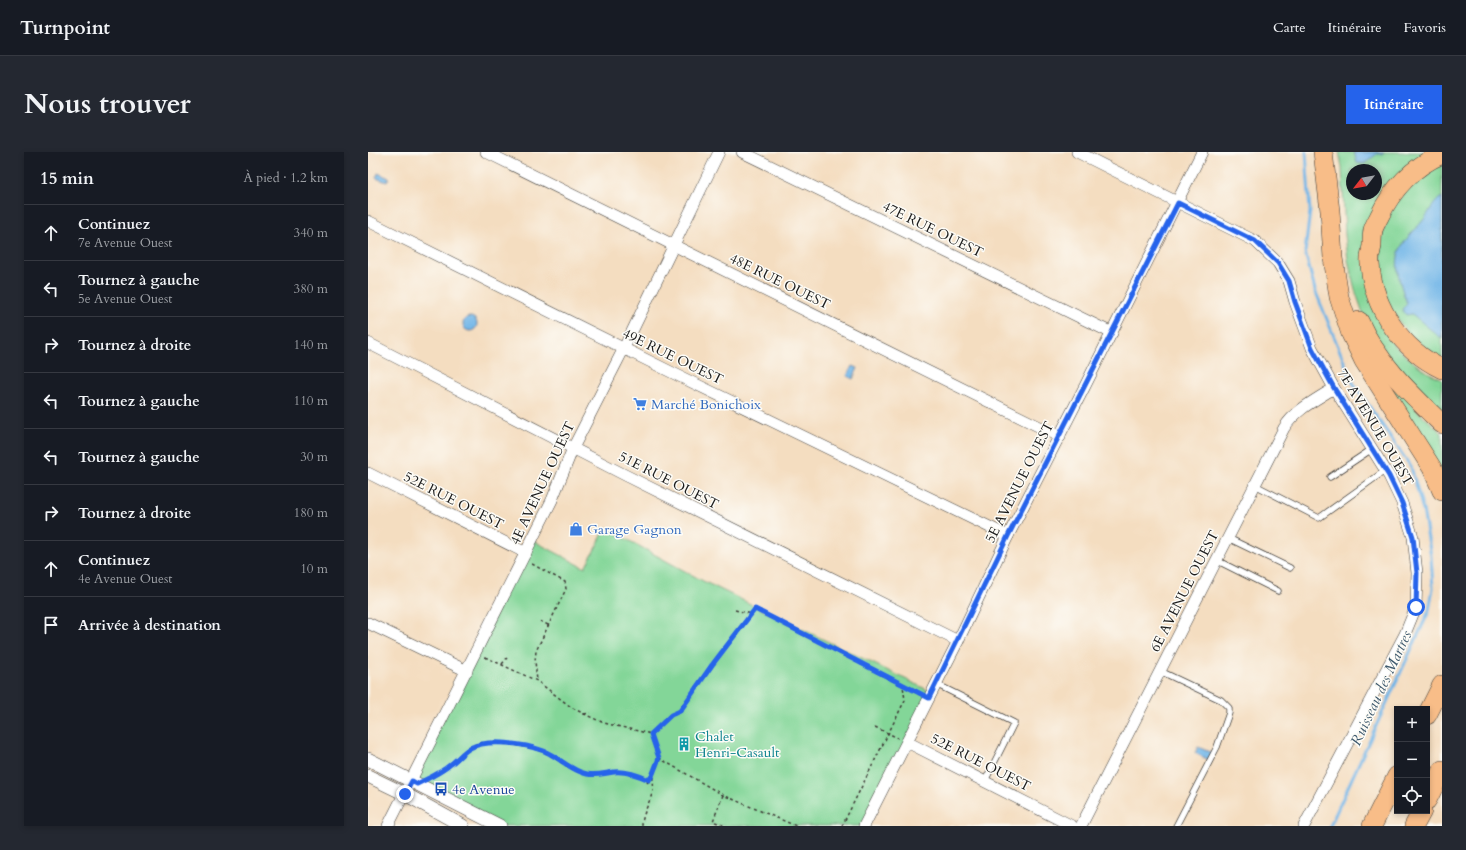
<!DOCTYPE html>
<html lang="fr">
<meta charset="utf-8">
<style>
:root{--surface:#171b24;--page:#242831;--text:#f1f3f6;--muted:#9ea1a6;--line:#363941;--accent:#2563eb}
body{margin:0;font-family:Cardo,serif;background:var(--page);color:var(--text)}
.controls{position:absolute;right:12px;bottom:12px;display:grid;overflow:hidden;border-radius:0px;box-shadow:0 2px 6px #0003}
.controls button{width:36px;height:36px;display:grid;place-items:center;padding:0;border:0;border-bottom:1px solid var(--line);background:var(--surface);color:var(--text);font:20px sans-serif}
.compass{position:absolute;left:978px;top:12px;width:36px;height:36px;border-radius:50%;background:var(--surface);box-shadow:0 2px 6px #0003;rotate:239deg}
.stop{position:absolute;width:12px;height:12px;margin:-9px;border:3px solid #2563eb;border-radius:50%;background:#fff}
.stop.end{background:#2563eb;border-color:#fff;box-shadow:0 1px 4px #0008}
.list{margin:0;padding:0;list-style:none}
h2{display:flex;justify-content:space-between;align-items:center;height:52px;margin:0;padding:0 16px;font-size:17px}
h2 small{font-size:13px;font-weight:400;color:var(--muted)}
.list li{display:grid;grid-template-columns:26px 1fr auto;gap:12px;align-items:center;box-sizing:border-box;height:56px;padding:0 16px;border-top:1px solid var(--line)}
.list b{display:block;font-size:15px;white-space:nowrap}
.list p{margin:0;font-size:13px;white-space:nowrap;color:var(--muted)}
.list em{font-size:13px;font-style:normal;color:var(--muted)}
.icon{flex:none;width:22px;height:22px;fill:none;stroke:currentColor;stroke-width:2;stroke-linecap:round;stroke-linejoin:round}
.map{position:relative;flex:none;width:1074px;height:674px;overflow:hidden;border-radius:0px}
header{display:flex;align-items:center;gap:24px;box-sizing:border-box;height:56px;padding:0 20px;background:var(--surface);border-bottom:1px solid var(--line)}
header strong{font-size:19px}
nav{display:flex;gap:22px;margin-inline-start:auto;font-size:14px}
.intro{display:flex;align-items:center;justify-content:space-between;box-sizing:border-box;height:96px;padding:0 24px}
h1{margin:0;font-size:28px}
.button{padding:10px 18px;border-radius:0px;background:var(--accent);color:#fff;font-size:14px;font-weight:700}
main{display:flex;gap:24px;padding:0 24px}
aside{flex:1;background:var(--surface);border-radius:0px;box-shadow:0 2px 6px #0003}
.map>svg:first-child{display:block}
.green{fill:#83d698;stroke:#50795a;fill-rule:evenodd}
.water{fill:#71b5e7;stroke:#466882}
.lines{fill:none;stroke-linecap:round;stroke-linejoin:round}
.stream{stroke:#71b5e7;stroke-width:3}
.service-casing{stroke:#3c3935;stroke-width:7}
.minor-casing{stroke:#3c3935;stroke-width:12}
.tertiary-casing{stroke:#3c3935;stroke-width:14}
.motorway-casing{stroke:#3c3935;stroke-width:20}
.path{stroke:#3c3935;stroke-width:1.5;stroke-dasharray:3 3;stroke-linecap:butt}
.service{stroke:#fff;stroke-width:5.5}
.minor{stroke:#fff;stroke-width:11}
.tertiary{stroke:#fff;stroke-width:13}
.motorway{stroke:#f8bd88;stroke-width:19}
.route{stroke:#2563eb;stroke-width:5}
.labels{text-anchor:middle;stroke-width:3;stroke-linejoin:round;paint-order:stroke}
.street-label{font-size:14px;fill:#1c1c1c;stroke:#fdfcf7}
.shop-label{font-size:14px;fill:#366cbe;stroke:#fdfcf7;text-anchor:start}
.culture-label{font-size:14px;fill:#0d838f;stroke:#fdfcf7;text-anchor:start}
.transit-label{font-size:14px;fill:#164399;stroke:#fdfcf7;text-anchor:start}
.water-label{font-size:15px;font-style:italic;fill:#3e596d;stroke:#fdfcf7}
</style>
<header>
<strong>Turnpoint</strong>
<nav><a>Carte</a><a>Itinéraire</a><a>Favoris</a></nav>
</header>
<div class="intro"><h1>Nous trouver</h1><a class="button">Itinéraire</a></div>
<main>
<aside>
<h2>15 min<small>À pied · 1.2 km</small></h2>
<ul class="list">
<li><svg class="icon" aria-label="ahead" viewBox="0 0 24 24"><path d="M12 20V5M6 11l6-6 6 6"/></svg><div><b>Continuez</b><p>7e Avenue Ouest</p></div><em>340 m</em></li>
<li><svg class="icon" aria-label="left" viewBox="0 0 24 24"><path d="M17 20v-9H6M10 6l-5 5 5 5"/></svg><div><b>Tournez à gauche</b><p>5e Avenue Ouest</p></div><em>380 m</em></li>
<li><svg class="icon" aria-label="right" viewBox="0 0 24 24"><path d="M7 20v-9h11M14 6l5 5-5 5"/></svg><div><b>Tournez à droite</b></div><em>140 m</em></li>
<li><svg class="icon" aria-label="left" viewBox="0 0 24 24"><path d="M17 20v-9H6M10 6l-5 5 5 5"/></svg><div><b>Tournez à gauche</b></div><em>110 m</em></li>
<li><svg class="icon" aria-label="left" viewBox="0 0 24 24"><path d="M17 20v-9H6M10 6l-5 5 5 5"/></svg><div><b>Tournez à gauche</b></div><em>30 m</em></li>
<li><svg class="icon" aria-label="right" viewBox="0 0 24 24"><path d="M7 20v-9h11M14 6l5 5-5 5"/></svg><div><b>Tournez à droite</b></div><em>180 m</em></li>
<li><svg class="icon" aria-label="ahead" viewBox="0 0 24 24"><path d="M12 20V5M6 11l6-6 6 6"/></svg><div><b>Continuez</b><p>4e Avenue Ouest</p></div><em>10 m</em></li>
<li><svg class="icon" aria-label="arrive" viewBox="0 0 24 24"><path d="M6 21V4h12l-3 4 3 4H6"/></svg><div><b>Arrivée à destination</b></div></li>
</ul>
</aside>
<div class="map">
<svg width="1074" height="674" viewBox="0 0 1074 674">
<rect width="100%" height="100%" fill="#fdfcf7"/>
<filter id="ink" filterUnits="userSpaceOnUse"><feTurbulence type="fractalNoise" baseFrequency=".025" numOctaves="2"/><feDisplacementMap in="SourceGraphic" scale="8" xChannelSelector="R" yChannelSelector="G"/><feConvolveMatrix kernelMatrix="1 2 1 2 8 2 1 2 1" color-interpolation-filters="sRGB"/></filter>
<filter id="wash" filterUnits="userSpaceOnUse"><feTurbulence type="fractalNoise" baseFrequency=".012" numOctaves="4" result="noise"/><feDisplacementMap in="SourceGraphic" scale="16" xChannelSelector="R" yChannelSelector="G"/><feGaussianBlur stdDeviation="0.9" result="paint"/><feColorMatrix in="noise" values="0 0 0 0 0 0 0 0 0 0 0 0 0 0 0 0 0 1.4 0 .05"/><feComposite in="paint" operator="in"/></filter>
<g filter="url(#wash)">
<rect width="100%" height="100%" fill="#f4ddc0"/>
<g class="green">
<path d="M971 0H1064L1016 44 1007 159 1015 178 1027 194 1045 210 1061 221 1074 227V262L1022 207 996 164 987 138 980 108 977 83 974 15ZM984 18H1008V42H984Z"/>
<path d="M1074 12V206C1051 194 1031 175 1020 150 1018 146 1018 140 1017 136 1011 111 1010 85 1022 62 1033 40 1053 24 1074 12Z"/>
<polygon points="1022,226 1051,260 1074,281 1074,324 1017,229"/>
<polygon points="238,376 337,430 564,540 496,674 132,674 43,629 164,388 217,416"/>
</g>
<g class="water">
<polygon points="986,0 1016,0 1014,2 1009,2 996,12 989,11"/>
<polygon points="10,21 21,26 19,30 8,26"/>
<path d="M1074 45V187L1044 162 1038 163 1034 157 1039 152C1033 134 1023 110 1035 92 1041 83 1050 75 1057 66 1062 59 1066 49 1074 45Z"/>
<circle cx="102" cy="172" r="7"/>
<polygon points="484,214 490,216 485,227 479,224"/>
<polygon points="830,595 844,601 841,608 827,601"/>
</g>
<g class="lines">
<polyline class="stream" points="938,0 942,59 937,100 947,138 984,229 1043,315 1055,358 1063,404 1065,436 1061,459 962,674"/>
</g>
</g>
<g filter="url(#ink)">
<g class="lines">
<g class="service-casing">
<g id="service">
<polyline points="962,325 1004,297"/>
<polyline points="887,333 951,366 1018,318"/>
<polyline points="860,386 922,416"/>
<polyline points="848,408 910,439"/>
<polyline points="792,519 853,548 861,556 861,561 849,595 808,674"/>
<polyline points="568,532 646,571 617,629"/>
</g>
</g>
<g class="minor-casing">
<g id="minor">
<polyline points="118,0 692,285"/>
<polyline points="374,0 744,181"/>
<polyline points="709,0 887,89 910,111 921,129 927,150 944,196 966,236 1021,324 1034,351 1045,385 1049,421 1048,455 1037,482 936,674"/>
<polyline points="0,69 307,222 640,384"/>
<polyline points="0,191 257,323 590,489"/>
<polyline points="0,321 158,401"/>
<polyline points="0,471 99,519"/>
<polyline points="539,590 704,674"/>
<polyline points="20,674 184,348 205,296 256,196 351,0"/>
<polyline points="496,674 590,489 640,384 717,234 834,0"/>
<path d="M713 674 916 276C928 257 948 248 966 236"/>
</g>
</g>
<g class="tertiary-casing">
<g id="tertiary">
<polyline points="0,607 132,674"/>
<polyline points="0,624 37,642 95,674"/>
</g>
</g>
<g class="motorway-casing">
<g id="motorway">
<polyline points="955,0 962,59 965,106 971,145 983,182 996,209 1064,316 1074,339"/>
<path d="M1074 2C1046 14 1024 37 1011 65 1009 69 1006 74 1005 78 1004 83 1004 89 1004 94 1003 99 1001 106 1002 112 1005 156 1034 198 1074 217"/>
<path d="M991 169C1009 210 1042 241 1074 272"/>
<polyline points="1059,563 1074,533"/>
<polyline points="1059,648 1074,618"/>
<polyline points="1004,674 1029,624"/>
<polyline points="1046,674 1054,659"/>
</g>
</g>
<g class="path">
<polyline points="164,412 197,430 198,437 168,499 167,509 169,529"/>
<polyline points="367,458 384,462"/>
<polyline points="172,469 180,473"/>
<polyline points="117,505 169,529 203,555 216,562 236,571 283,582 291,606 355,643 428,674"/>
<polyline points="134,512 139,506"/>
<polyline points="216,562 223,561"/>
<polyline points="507,575 530,586"/>
<polyline points="283,582 303,563 312,559 344,513 387,457 552,542"/>
<path d="M63 625C70 622 77 617 83 612 92 605 99 596 110 592 124 588 166 594 179 601 192 608 204 619 219 622 229 624 237 621 246 620 258 619 270 623 281 628"/>
<polyline points="279,631 284,624 291,606"/>
<polyline points="355,643 345,669 357,674"/>
<path d="M274 674C274 656 290 643 284 624"/>
<polyline points="474,674 537,548 535,534"/>
</g>
<use href="#service" class="service"/>
<use href="#minor" class="minor"/>
<use href="#tertiary" class="tertiary"/>
<use href="#motorway" class="motorway"/>
</g>
</g>
<g class="lines" filter="url(#ink)">
<path class="route" d="M37 642 44 629 49 632C61 626 73 621 83 612 90 607 95 600 102 596 120 586 157 592 176 599 191 605 203 619 219 622 229 624 237 621 246 620 258 619 270 623 281 628L284 624 291 606 283 582 303 563 312 559 344 513 387 457 561 546 640 384 810 51 887 89 910 111 921 129 927 150 944 196 966 236 1021 324 1034 351 1045 385 1049 421 1048 455"/>
</g>
<defs>
<g id="supermarket-bare" transform="scale(1.08)"><path d="M-6-5.5h2.5l.6 2H6L4.5 2H-2.5L-4.4-4H-6ZM-1.5 3.2a1.3 1.3 0 1 0 .1 0ZM3 3.2a1.3 1.3 0 1 0 .1 0Z" fill="#3f7fe0" stroke="#fdfcf7" stroke-width="2.5" paint-order="stroke"/></g>
<g id="shop-bare" transform="scale(1.08)"><path d="M-5-2.5h2.3a2.7 3.5 0 0 1 5.4 0H5L5.5 6h-11ZM-1.5-2.5h3a1.5 2.3 0 0 0-3 0Z" fill="#3f7fe0" stroke="#fdfcf7" stroke-width="2.5" paint-order="stroke"/></g>
<g id="building-bare" transform="scale(1.08)"><path d="M-4-6H4V6H1V3H-1V6H-4ZM-2.5-4.3h1.7v1.8h-1.7ZM.8-4.3h1.7v1.8H.8ZM-2.5-1h1.7V.8h-1.7ZM.8-1h1.7V.8H.8Z" fill="#0f9aa8" stroke="#fdfcf7" stroke-width="2.5" paint-order="stroke"/></g>
<g id="bus-bare" transform="scale(1.08)"><path d="M-5-6H5V4H4V6H2V4H-2V6H-4V4H-5ZM-3.5-4V0h7V-4ZM-3.5 1.2v1.5H-2V1.2ZM2 1.2v1.5H3.5V1.2Z" fill="#1a4fb4" stroke="#fdfcf7" stroke-width="2.5" paint-order="stroke"/></g>
</defs>
<g fill-rule="evenodd">
<use href="#supermarket-bare" x="272" y="252"/>
<use href="#shop-bare" x="208" y="377"/>
<use href="#building-bare" x="316" y="592"/>
<use href="#bus-bare" x="73" y="637"/>
</g>
<g class="labels">
<g class="street-label">
<text transform="translate(565 77) rotate(26)" y="5">47E RUE OUEST</text>
<text transform="translate(412 129) rotate(26)" y="5">48E RUE OUEST</text>
<text transform="translate(305 204) rotate(26)" y="5">49E RUE OUEST</text>
<text transform="translate(1008 275) rotate(59)" y="5">7E AVENUE OUEST</text>
<text transform="translate(301 328) rotate(27)" y="5">51E RUE OUEST</text>
<text transform="translate(651 330) rotate(-63)" y="5">5E AVENUE OUEST</text>
<text transform="translate(174 331) rotate(-65)" y="5">4E AVENUE OUEST</text>
<text transform="translate(86 348) rotate(27)" y="5">52E RUE OUEST</text>
<text transform="translate(816 439) rotate(-63)" y="5">6E AVENUE OUEST</text>
<text transform="translate(613 610) rotate(27)" y="5">52E RUE OUEST</text>
</g>
<g class="shop-label">
<text x="283" y="257">Marché Bonichoix</text>
<text x="219" y="382">Garage Gagnon</text>
</g>
<g class="culture-label">
<text x="327" y="589">Chalet<tspan x="327" dy="16">Henri-Casault</tspan></text>
</g>
<g class="transit-label">
<text x="84" y="642">4e Avenue</text>
</g>
<g class="water-label">
<text transform="translate(1013 536) rotate(-65)" y="5">Ruisseau des Martres</text>
</g>
</g>
</svg>
<div class="controls">
<button>+</button>
<button>−</button>
<button><svg class="icon" aria-label="locate" viewBox="0 0 24 24"><circle cx="12" cy="12" r="6"/><path d="M12 2v4M12 18v4M2 12h4M18 12h4"/></svg></button>
</div>
<svg class="compass" viewBox="-18 -18 36 36"><path d="M0-13l5 13h-10z" fill="#e53935"/><path d="M0 13l5-13h-10z" fill="#9ea1a6"/></svg>
<div class="stop" style="left:1048px;top:455px"></div>
<div class="stop end" style="left:37px;top:642px"></div>
</div>
</main>
